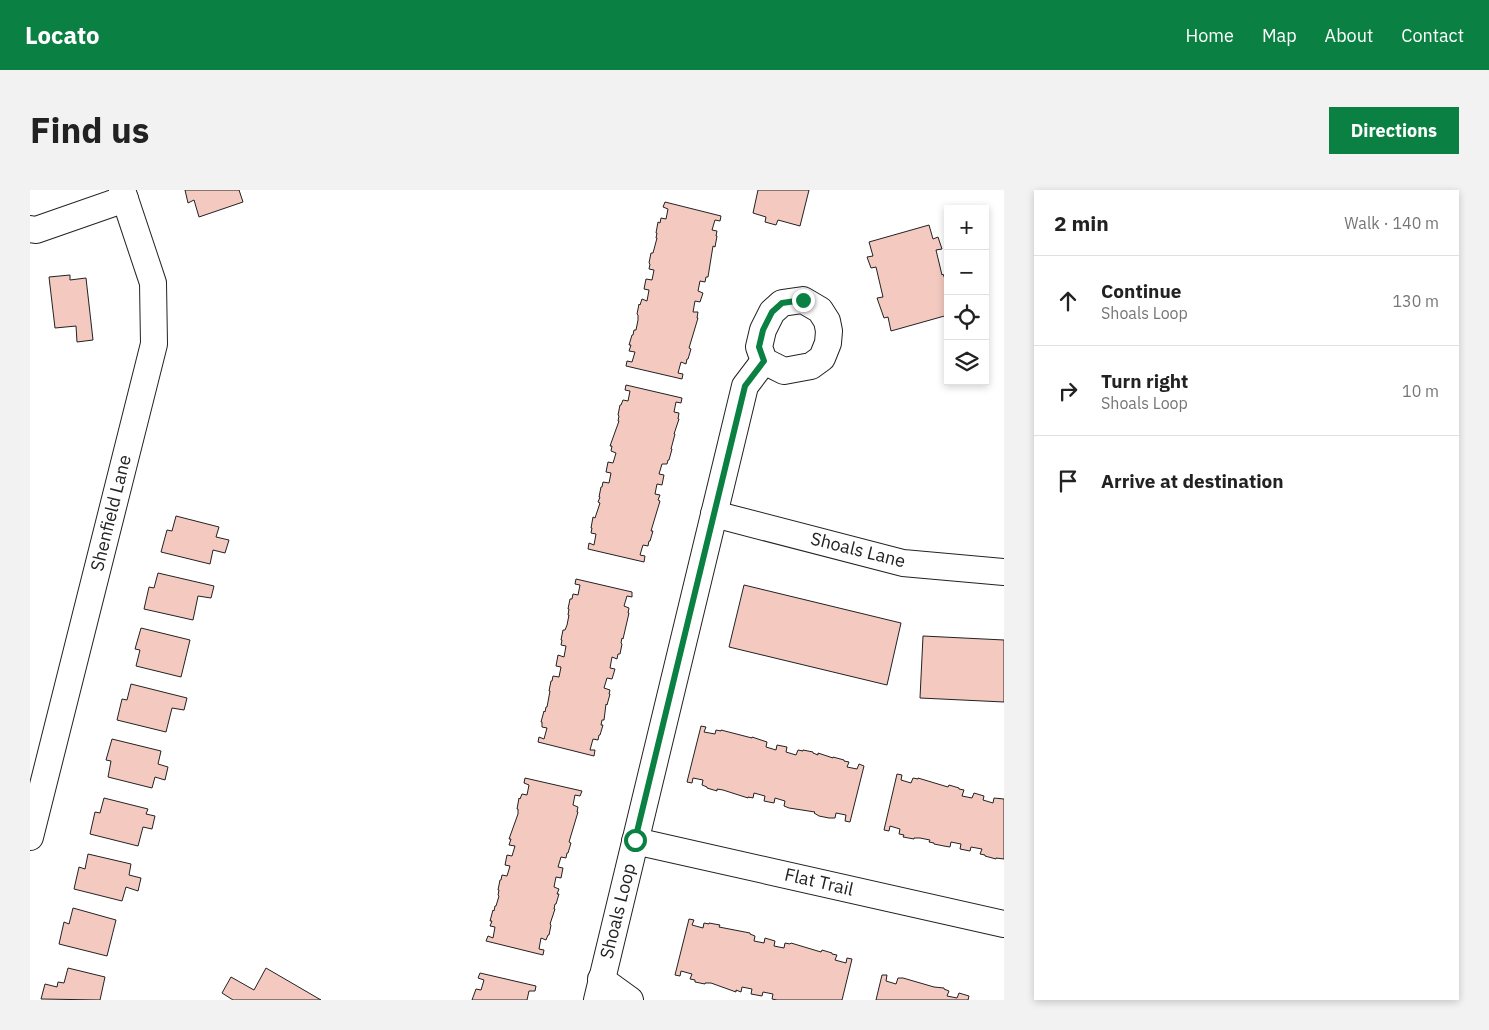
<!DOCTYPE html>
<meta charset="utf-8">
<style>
:root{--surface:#fff;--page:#f2f2f2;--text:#222;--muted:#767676;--line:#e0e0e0;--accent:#0b8043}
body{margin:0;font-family:"IBM Plex Sans",sans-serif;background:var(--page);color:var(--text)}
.controls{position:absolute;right:15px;top:15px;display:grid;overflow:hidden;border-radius:0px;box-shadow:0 2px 8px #0003}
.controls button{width:45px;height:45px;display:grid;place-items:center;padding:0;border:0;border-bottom:1px solid var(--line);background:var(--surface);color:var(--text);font:25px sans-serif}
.stop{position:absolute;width:15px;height:15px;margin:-11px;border:4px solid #0b8043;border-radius:50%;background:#fff}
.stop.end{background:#0b8043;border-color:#fff;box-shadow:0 1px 5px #0008}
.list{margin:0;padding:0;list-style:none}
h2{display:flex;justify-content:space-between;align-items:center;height:65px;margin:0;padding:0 20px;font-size:21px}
h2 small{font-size:16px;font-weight:400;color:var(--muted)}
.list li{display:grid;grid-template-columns:32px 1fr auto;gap:15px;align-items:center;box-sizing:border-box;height:90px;padding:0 20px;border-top:1px solid var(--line)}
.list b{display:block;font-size:19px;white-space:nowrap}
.list p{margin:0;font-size:16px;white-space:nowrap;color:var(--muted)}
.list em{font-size:16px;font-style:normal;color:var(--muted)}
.icon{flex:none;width:28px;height:28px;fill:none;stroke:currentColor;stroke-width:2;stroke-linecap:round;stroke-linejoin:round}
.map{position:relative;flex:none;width:974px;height:810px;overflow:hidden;border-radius:0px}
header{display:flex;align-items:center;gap:30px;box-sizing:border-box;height:70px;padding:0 25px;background:var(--accent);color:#fff}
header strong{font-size:24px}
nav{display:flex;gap:28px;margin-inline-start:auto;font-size:18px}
.intro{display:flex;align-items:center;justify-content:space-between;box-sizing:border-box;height:120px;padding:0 30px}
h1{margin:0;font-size:35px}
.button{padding:12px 22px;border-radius:0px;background:var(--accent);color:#fff;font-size:18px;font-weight:700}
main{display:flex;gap:30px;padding:0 30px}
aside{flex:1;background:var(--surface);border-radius:0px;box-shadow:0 2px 8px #0003}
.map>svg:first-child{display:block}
.building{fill:#f3c9c0;stroke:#222}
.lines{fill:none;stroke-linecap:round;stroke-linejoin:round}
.street-casing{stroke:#222;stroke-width:28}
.street{stroke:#fff;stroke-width:26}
.route{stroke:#0b8043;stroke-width:6}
.labels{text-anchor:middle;stroke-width:4;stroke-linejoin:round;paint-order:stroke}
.street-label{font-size:18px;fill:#222;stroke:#fff}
</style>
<header>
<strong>Locato</strong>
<nav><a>Home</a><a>Map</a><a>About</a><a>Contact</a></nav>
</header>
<div class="intro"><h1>Find us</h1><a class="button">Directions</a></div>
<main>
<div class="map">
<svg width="974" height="810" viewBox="0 0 974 810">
<rect width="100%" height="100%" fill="#fff"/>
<g class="building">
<polygon points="155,0 209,0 213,12 169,27 164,10 158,13"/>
<polygon points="728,0 779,0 770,36 748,30 746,35 735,32 736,27 723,23"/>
<polygon points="635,12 691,26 690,31 685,30 682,40 687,41 686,46 687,46 685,57 683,56 678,87 676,87 675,92 670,91 668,101 673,103 670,112 665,111 663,122 668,122 667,128 668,128 659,158 661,159 658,169 657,169 656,174 651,172 648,183 653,184 652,189 596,176 597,171 602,172 605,162 599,161 601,155 599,155 602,145 603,145 604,140 606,140 608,130 608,125 607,124 609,114 610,115 612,109 617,111 619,100 614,99 616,89 622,90 624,80 619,79 620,74 619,73 621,63 623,63 627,48 626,48 627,43 626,43 628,32 630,33 631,28 636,29 638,19 633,17"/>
<polygon points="899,35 903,49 908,47 912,59 906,60 912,85 913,84 915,89 918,88 918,125 861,141 858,127 854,128 847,108 853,107 846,77 841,78 837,67 843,66 839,52"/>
<polygon points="40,85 40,90 56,88 63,150 47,152 46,136 25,138 19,87"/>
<polygon points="596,195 652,208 651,213 646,212 644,222 649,223 648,229 649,229 644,244 645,244 641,259 642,259 639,270 638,270 637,274 632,274 629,284 634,285 632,295 627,294 625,304 630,305 628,310 630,311 621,341 623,341 620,351 619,351 618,356 613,355 610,365 615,366 614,372 558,359 559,353 564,355 566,344 561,343 562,338 561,338 563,327 565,328 570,313 568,312 570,307 569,307 571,297 572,297 573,292 579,293 581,283 576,282 578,272 583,273 586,263 581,261 582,256 580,256 589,231 588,231 589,226 588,225 590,215 591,215 593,210 598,211 600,201 595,200"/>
<polygon points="146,326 189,337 186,347 199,350 195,363 183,360 180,374 131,362 137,340 142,341"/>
<polygon points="128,383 184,396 181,408 168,406 163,430 114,419 119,397 124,398"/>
<polygon points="546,389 602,402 602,407 597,406 594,416 599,418 598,423 599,423 593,449 592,448 591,453 592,454 590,464 588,464 587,469 582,467 580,478 585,479 582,489 577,488 574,498 580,500 579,504 580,504 577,515 576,514 574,530 572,530 571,535 573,535 570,545 569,545 568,550 563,549 560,560 565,560 564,566 508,552 509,547 514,549 517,538 512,537 512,532 511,532 514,521 515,522 516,517 517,517 520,501 519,501 521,491 522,491 523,486 529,487 531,477 526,476 528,465 534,467 536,456 531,455 532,450 531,450 533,440 535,440 537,435 539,425 538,425 539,419 538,419 540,409 542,409 543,404 548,405 550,395 545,394"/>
<polygon points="714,395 871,433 857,495 699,457"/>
<polygon points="111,438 160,450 151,487 106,476 110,460 105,459"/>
<polygon points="893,446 974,450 974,512 890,508"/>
<polygon points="101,494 157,508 154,520 142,518 136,542 87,530 92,509 97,510"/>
<polygon points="671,536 676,537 674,542 685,544 686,540 691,541 691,540 722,548 722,547 737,552 736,557 746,560 747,555 757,557 756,562 766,565 768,560 773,561 773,560 783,562 783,563 788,565 788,563 803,568 803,567 814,570 814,571 819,572 817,577 827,579 829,574 834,576 820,632 815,631 816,625 806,623 805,628 799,628 789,626 784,623 785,622 759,618 754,616 755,611 745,608 744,613 734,611 735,606 724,603 723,608 718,607 718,608 693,600 687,599 687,601 677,598 677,597 672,595 673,590 663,588 662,593 657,592"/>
<polygon points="82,549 131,561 128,574 138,577 135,590 125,587 122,598 78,587 81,571 76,570"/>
<polygon points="867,584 872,585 871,590 881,593 883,588 888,589 888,588 918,597 919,595 929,598 929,599 934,600 932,606 942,608 944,603 954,606 953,610 963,613 964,608 974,609 974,669 966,668 966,669 955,666 955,665 950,664 952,659 941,657 940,661 930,659 931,654 921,652 920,657 914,656 904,654 904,653 899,652 900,650 890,648 884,648 884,649 873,647 874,645 869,644 870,639 860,636 859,641 854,640"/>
<polygon points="495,588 552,601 550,606 545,605 543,615 548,617 547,622 548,622 539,652 541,653 538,663 537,663 536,668 531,667 528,677 533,678 531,688 526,687 524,697 529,699 527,704 529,704 526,714 525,714 524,719 525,719 520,734 521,735 519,745 518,745 516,750 511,748 509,759 514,760 513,765 456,751 458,746 463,748 465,737 460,736 462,731 460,731 463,720 464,721 465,716 466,716 469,706 468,705 469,700 468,700 470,690 471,690 472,685 477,686 480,676 475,675 477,665 482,666 485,656 479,655 481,649 479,649 488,624 488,619 487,619 489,608 490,609 492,604 497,605 499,595 494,593"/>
<polygon points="74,608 118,619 116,624 125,626 122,639 113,637 108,656 60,644 65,622 70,623"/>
<polygon points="58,664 101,674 99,685 111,688 108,701 96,697 92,711 44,699 49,677 55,679"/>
<polygon points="43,718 86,730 77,766 29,754 34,732 39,734"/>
<polygon points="659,729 664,730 662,735 673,738 674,733 679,734 679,733 690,735 689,737 720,743 720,744 725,746 724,751 734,753 735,748 745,751 744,756 754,758 755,753 760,754 761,753 791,762 792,760 802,763 802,764 807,765 805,770 816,773 817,768 822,769 812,810 747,810 742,809 743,804 733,802 732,806 721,804 722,799 712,797 711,802 706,800 706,802 681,793 675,793 675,794 665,792 665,790 660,789 662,784 651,781 650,786 645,785"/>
<polygon points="38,778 75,787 70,810 11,809 15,794 27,797 28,792 34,793"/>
<polygon points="236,778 291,810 203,810 192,803 201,787 224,800"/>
<polygon points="450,783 506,796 505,801 499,801 497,810 442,810 446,799 451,800 454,790 448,788"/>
<polygon points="852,785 857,785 856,791 866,794 868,788 873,788 904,797 914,798 914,799 919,801 917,806 927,808 929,803 939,806 938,810 846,810"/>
</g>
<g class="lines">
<g class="street-casing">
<g id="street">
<polyline points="0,39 6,40 95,9"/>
<polygon points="773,110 790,120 797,131 799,141 798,153 792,168 781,176 754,181 734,171 729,157 733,140 742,122 752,113"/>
<polyline points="684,324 873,373 974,382"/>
<polyline points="0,647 124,154 123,93 92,0"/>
<polyline points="605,651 974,734"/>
<polyline points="571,789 600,810"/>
<polyline points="567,810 715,196 734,171"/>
</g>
</g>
<use href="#street" class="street"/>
</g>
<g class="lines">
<polyline class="route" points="605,650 715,196 734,171 729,157 733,140 742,122 752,113 773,110"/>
</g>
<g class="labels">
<g class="street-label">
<text transform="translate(81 323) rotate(-76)" y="6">Shenfield Lane</text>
<text transform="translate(828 360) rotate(14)" y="6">Shoals Lane</text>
<text transform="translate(789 692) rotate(13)" y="6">Flat Trail</text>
<text transform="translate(588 721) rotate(-76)" y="6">Shoals Loop</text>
</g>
</g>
</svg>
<div class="controls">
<button>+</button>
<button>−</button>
<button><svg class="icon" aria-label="locate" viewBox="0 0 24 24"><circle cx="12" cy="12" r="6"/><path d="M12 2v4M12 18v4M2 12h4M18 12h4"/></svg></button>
<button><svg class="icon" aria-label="layers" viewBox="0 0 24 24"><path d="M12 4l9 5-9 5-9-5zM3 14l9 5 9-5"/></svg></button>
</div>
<div class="stop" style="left:605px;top:650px"></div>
<div class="stop end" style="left:773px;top:110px"></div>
</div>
<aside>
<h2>2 min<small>Walk · 140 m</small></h2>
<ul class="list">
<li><svg class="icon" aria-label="ahead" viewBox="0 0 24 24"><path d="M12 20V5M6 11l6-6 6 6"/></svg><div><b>Continue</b><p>Shoals Loop</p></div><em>130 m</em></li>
<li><svg class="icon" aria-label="right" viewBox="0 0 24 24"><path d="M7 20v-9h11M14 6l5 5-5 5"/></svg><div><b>Turn right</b><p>Shoals Loop</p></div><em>10 m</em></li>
<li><svg class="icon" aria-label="arrive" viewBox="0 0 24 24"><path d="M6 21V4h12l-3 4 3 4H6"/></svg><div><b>Arrive at destination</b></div></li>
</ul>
</aside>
</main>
